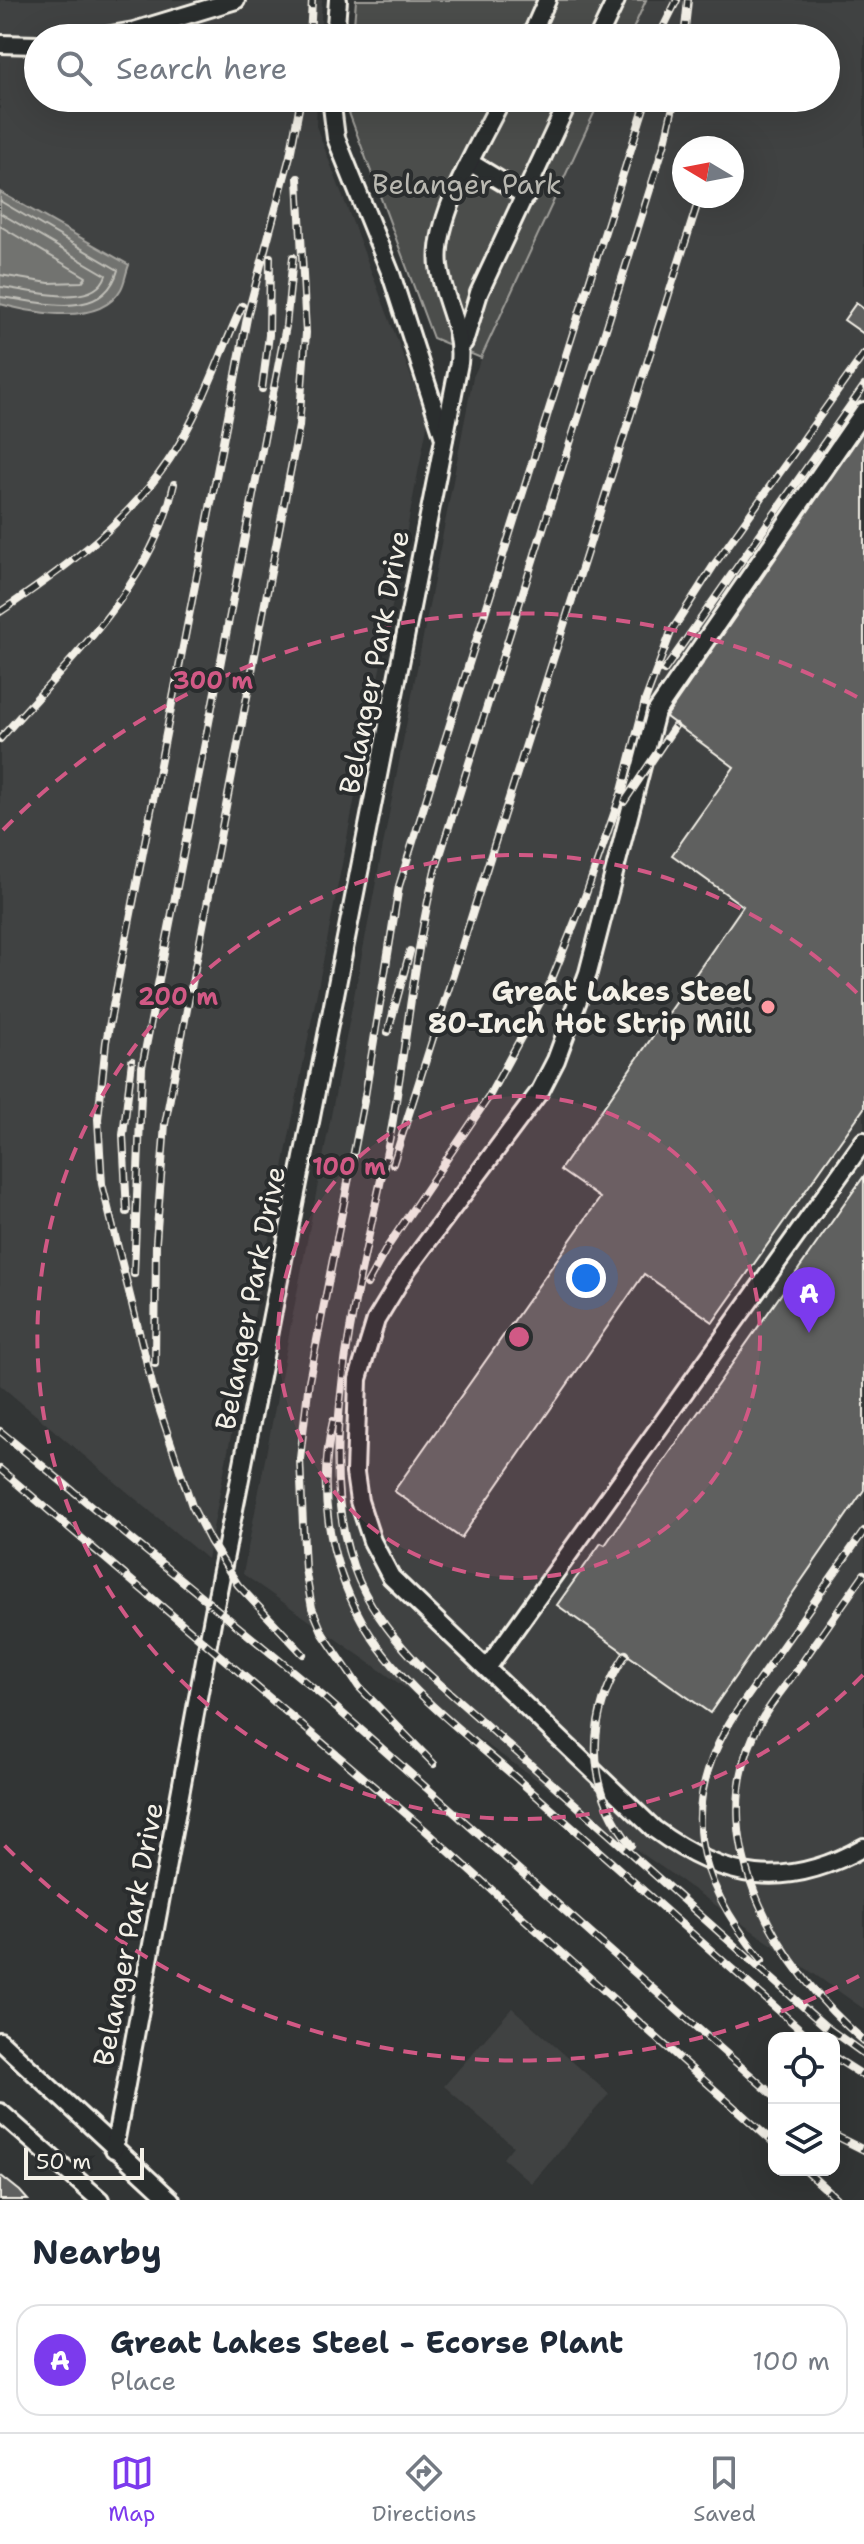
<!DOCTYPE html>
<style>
:root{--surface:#fff;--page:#f6f6f7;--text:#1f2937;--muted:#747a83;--line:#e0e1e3;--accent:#7c3aed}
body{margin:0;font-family:"Shantell Sans",sans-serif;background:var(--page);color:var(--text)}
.controls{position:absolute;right:24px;bottom:24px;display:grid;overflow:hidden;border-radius:16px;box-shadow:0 8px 32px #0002}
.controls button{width:72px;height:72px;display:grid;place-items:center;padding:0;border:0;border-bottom:2px solid var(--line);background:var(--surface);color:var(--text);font:40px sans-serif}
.compass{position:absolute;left:672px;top:136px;width:72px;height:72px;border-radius:50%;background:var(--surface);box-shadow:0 8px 32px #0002;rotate:280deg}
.scale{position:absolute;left:24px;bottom:20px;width:120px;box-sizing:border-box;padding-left:8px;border:4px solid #f4f1e8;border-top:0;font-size:22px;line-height:28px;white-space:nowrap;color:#f4f1e8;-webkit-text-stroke:6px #2a2d2e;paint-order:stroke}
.you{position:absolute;left:586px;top:1278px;width:28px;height:28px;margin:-20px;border:6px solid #fff;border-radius:50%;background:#1a73e8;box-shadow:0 0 0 12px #1a73e833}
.badge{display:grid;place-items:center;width:52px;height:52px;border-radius:50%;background:var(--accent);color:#fff;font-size:26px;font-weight:700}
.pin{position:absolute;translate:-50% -66px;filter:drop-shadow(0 2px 4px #0008)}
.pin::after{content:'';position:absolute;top:42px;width:28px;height:24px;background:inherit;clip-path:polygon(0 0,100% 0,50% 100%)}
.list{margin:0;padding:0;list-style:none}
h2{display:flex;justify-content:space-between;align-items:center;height:104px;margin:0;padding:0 32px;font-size:34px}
h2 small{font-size:26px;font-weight:400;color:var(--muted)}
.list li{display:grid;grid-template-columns:52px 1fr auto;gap:24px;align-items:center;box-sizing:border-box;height:112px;margin:0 16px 16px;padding:0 16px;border:2px solid var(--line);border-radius:24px}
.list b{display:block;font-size:30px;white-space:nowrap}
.list p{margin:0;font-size:26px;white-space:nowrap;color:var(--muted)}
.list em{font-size:26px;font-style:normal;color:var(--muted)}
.icon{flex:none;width:44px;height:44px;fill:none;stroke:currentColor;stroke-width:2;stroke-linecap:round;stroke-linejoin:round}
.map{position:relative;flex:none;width:864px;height:2200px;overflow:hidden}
.search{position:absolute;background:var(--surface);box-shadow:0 8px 32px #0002;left:24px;right:24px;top:24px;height:88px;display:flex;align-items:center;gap:20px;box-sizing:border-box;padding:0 28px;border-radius:44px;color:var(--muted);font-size:30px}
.sheet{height:232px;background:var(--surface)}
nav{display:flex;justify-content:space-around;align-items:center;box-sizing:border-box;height:112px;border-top:2px solid var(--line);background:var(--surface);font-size:22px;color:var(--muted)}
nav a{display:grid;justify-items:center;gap:4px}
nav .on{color:var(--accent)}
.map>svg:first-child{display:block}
.built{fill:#404242;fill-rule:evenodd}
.green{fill:#4b4d4c;stroke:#a09f9a;stroke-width:2}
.water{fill:#727370;stroke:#a6a5a0;stroke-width:2}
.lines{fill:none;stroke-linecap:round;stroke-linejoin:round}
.shore{stroke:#c0bfb8;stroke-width:2}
.building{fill:#5f605f;stroke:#f4f1e8;stroke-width:2}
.minor-casing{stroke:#f4f1e8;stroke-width:22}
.minor{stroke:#2a2d2e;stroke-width:16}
.rail-casing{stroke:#f4f1e8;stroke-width:8}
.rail{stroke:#2a2d2e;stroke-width:5;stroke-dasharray:15;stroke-linecap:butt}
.ring{fill:none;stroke:#d15985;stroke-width:4;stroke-dasharray:14 10}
.poi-dot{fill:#ff9aa2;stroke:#2a2d2e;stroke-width:3}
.labels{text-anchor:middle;stroke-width:8;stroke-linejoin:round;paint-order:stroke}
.park-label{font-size:28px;fill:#b9b8b1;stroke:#2a2d2e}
.street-label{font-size:28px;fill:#f4f1e8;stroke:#2a2d2e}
.poi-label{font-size:28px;font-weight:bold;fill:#f4f1e8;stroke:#2a2d2e;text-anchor:end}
.centre{fill:#d15985;stroke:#2a2d2e;stroke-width:4}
.ring-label{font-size:24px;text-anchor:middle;font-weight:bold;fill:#d15985;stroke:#2a2d2e;stroke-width:8;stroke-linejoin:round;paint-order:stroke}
</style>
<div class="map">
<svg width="864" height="2200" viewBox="0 0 864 2200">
<rect width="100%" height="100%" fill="#323535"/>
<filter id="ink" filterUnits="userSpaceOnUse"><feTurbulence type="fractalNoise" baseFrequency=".0125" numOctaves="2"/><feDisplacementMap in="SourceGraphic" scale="16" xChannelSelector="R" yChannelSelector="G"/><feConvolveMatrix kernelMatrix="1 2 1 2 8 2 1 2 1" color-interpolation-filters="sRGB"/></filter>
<g filter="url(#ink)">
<g class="built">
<polygon points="0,0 322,0 320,38 38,38 38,98 317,98 316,126 428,421 207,1559 0,1385"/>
<path d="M646 0H864V2009L243 1574 473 377 601 98H826V38H629ZM684 148H732V196H684Z"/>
<polygon points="512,2008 609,2094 531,2183 503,2158 513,2146 444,2086"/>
</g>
<g class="green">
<polygon points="356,0 646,0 629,38 353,38"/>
<polygon points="349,98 601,98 481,358 433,338 348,110"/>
</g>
<path class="water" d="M0 192 129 265C126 272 125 282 121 289 100 327 34 313 0 304Z"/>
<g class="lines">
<g class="shore">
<path d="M0 201 118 270C103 323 40 301 0 297"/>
<path d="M0 213 106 275C94 311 27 289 0 287"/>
<polyline points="0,226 86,277 82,282 49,283 0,275"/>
</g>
</g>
<g class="building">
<polygon points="856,303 864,309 864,334 844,320"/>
<polygon points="864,430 864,1108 713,1322 644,1274 461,1538 394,1491 600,1198 560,1170 743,906 672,855 734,767 666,717"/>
<polygon points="864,1176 864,1490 710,1713 557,1605 601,1543 605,1545"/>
<polygon points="0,2175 20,2191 28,2200 0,2200"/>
</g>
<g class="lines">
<g class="minor-casing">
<g id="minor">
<polyline points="94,38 134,31 236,0"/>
<polyline points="335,38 338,0"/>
<polyline points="530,38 547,0"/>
<polyline points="598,38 616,0"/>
<polyline points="0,44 38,45"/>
<polyline points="331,98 336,138 391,274 444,438"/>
<polyline points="471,163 526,196"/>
<polyline points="464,342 479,293 570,98"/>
<path d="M864 411 656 712 588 973 556 1060 540 1091 407 1269 376 1320 358 1379 355 1473 359 1501 372 1541 391 1577 654 1829C725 1881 786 1891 864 1847"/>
<polyline points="487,1668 864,1141"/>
<polyline points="0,2041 171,2200"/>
<polyline points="0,2112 100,2200"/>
<path d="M114 2149 215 1606 459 363C463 327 443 301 439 266 433 217 481 143 502 98"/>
</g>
</g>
<use href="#minor" class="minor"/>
<g class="rail-casing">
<g id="rail">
<polyline points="310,38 312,0"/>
<polyline points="658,38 677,0"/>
<polyline points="684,38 688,0"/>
<polyline points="301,98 290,156 248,313 106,1042 98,1119 102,1184 155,1396 192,1506 210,1541 238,1585 303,1654"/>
<polyline points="262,389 269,335 270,257"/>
<path d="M0 612C76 561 148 508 190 424 210 386 224 345 242 306"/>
<polyline points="664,671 864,386"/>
<path d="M0 739C67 662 152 587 174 484"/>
<polyline points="624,802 675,726"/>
<path d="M437 862C415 949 407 1038 392 1126 368 1256 304 1456 359 1581 375 1616 397 1642 423 1669L825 2026 864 2054"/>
<polyline points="435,871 665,142 675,98"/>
<polyline points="388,1032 410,951"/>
<polyline points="393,1164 700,196"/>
<polyline points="127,1212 123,1135 132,1061"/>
<polyline points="134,1274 142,1067 286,326 293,257"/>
<polyline points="367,1284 388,1246 488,1098 550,984 586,894 622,791 645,701 671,632 714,565 864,354"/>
<polyline points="155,1364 156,1242 165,1124 299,426 306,333 298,178"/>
<path d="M333 1421C317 1489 328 1560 362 1621 399 1687 468 1735 523 1784 619 1869 714 1953 810 2038"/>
<polyline points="0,1431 324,1697 774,2096"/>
<polyline points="0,1469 424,1829 774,2143"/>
<path d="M864 1574C841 1607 817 1641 794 1674 780 1693 763 1713 754 1735 704 1847 781 1970 864 2041"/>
<path d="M626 1654C586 1714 584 1786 631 1845"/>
<polyline points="434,1764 359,1687 323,1634 312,1608 305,1569 300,1459 309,1381 365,1096 399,886 647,98"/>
<path d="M762 1960C695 1879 676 1807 735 1714L864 1531"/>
<polyline points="834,2057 864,2076"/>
<polyline points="834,2135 864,2150"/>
<polyline points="805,2170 838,2200"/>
</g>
</g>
<use href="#rail" class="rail"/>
</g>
</g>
<circle cx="519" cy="1337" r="241" fill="#d15985" fill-opacity=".12"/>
<g class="ring">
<circle cx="519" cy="1337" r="241"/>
<path d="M863 1675A482 482 0 1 1 863 999"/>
<path d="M859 1976A724 724 0 0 1 3 1844M3 830A724 724 0 0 1 859 698"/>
</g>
<circle class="poi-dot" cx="768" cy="1007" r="8"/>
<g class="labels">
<g class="park-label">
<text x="467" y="194">Belanger Park</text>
</g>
<g class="street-label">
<text transform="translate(374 662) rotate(-79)" y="10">Belanger Park Drive</text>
<text transform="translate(250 1298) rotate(-79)" y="10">Belanger Park Drive</text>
<text transform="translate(128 1934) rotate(-79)" y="10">Belanger Park Drive</text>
</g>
<g class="poi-label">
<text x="752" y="1001">Great Lakes Steel<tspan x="752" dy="32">80-Inch Hot Strip Mill</tspan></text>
</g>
</g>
<circle cx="519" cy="1337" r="12" class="centre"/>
<g class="ring-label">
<text x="213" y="689">300 m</text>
<text x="178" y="1005">200 m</text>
<text x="349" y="1175">100 m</text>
</g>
</svg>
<div class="controls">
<button><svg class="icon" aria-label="locate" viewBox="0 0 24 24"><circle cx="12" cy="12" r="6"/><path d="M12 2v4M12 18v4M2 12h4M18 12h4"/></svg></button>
<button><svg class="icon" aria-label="layers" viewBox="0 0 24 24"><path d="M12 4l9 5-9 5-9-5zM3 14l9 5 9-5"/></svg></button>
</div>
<svg class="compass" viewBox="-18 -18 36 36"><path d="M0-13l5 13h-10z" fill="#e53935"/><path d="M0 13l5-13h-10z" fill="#747a83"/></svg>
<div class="scale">50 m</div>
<div class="you"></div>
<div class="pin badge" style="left:809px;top:1333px">A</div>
<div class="search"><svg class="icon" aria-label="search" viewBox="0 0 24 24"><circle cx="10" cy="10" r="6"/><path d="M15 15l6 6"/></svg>Search here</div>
</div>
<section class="sheet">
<h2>Nearby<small></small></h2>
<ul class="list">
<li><span class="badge">A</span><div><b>Great Lakes Steel - Ecorse Plant</b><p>Place</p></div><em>100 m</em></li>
</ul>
</section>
<nav>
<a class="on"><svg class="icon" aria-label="map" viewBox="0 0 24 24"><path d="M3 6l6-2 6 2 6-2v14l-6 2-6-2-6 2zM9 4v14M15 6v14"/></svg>Map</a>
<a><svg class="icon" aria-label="directions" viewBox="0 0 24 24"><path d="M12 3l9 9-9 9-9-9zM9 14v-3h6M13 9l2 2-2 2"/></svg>Directions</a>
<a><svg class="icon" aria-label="saved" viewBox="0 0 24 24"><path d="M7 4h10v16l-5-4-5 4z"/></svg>Saved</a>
</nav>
